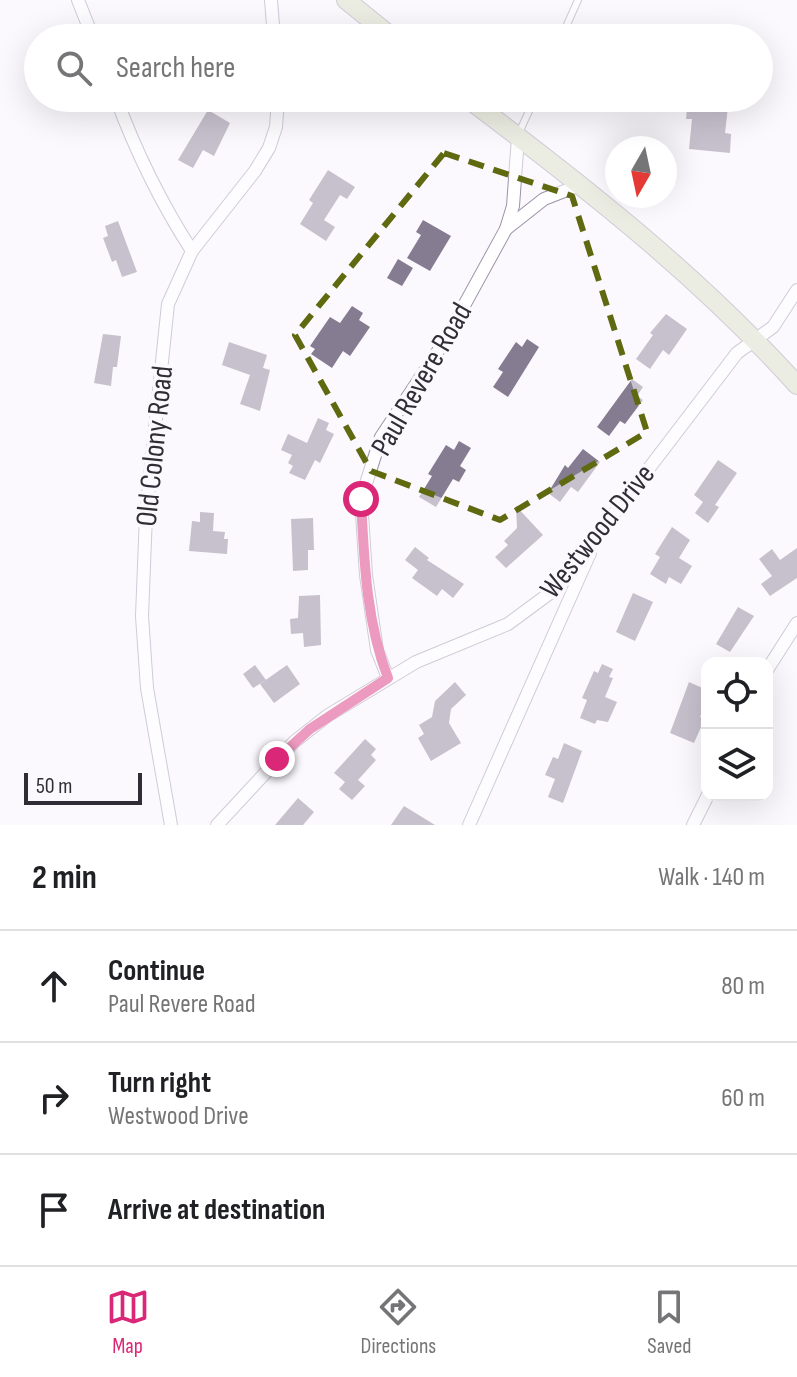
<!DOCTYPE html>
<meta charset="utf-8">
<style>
:root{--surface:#fff;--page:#f2f2f2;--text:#202124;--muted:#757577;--line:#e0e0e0;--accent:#db2777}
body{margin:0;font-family:"Sofia Sans Condensed",sans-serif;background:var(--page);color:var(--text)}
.controls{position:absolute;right:24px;bottom:24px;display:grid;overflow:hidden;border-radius:16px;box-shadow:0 8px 32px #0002}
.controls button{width:72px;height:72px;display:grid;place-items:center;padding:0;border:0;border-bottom:2px solid var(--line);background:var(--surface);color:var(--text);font:40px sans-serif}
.compass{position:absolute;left:605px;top:136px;width:72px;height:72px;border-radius:50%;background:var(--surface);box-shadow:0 8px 32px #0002;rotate:189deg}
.scale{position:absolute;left:24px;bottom:20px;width:118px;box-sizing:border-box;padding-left:8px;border:4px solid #312d36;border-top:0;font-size:22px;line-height:28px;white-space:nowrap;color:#312d36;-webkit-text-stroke:6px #fbf9fe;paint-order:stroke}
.stop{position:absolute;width:24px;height:24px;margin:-18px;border:6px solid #db2777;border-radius:50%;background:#fff}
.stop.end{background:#db2777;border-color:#fff;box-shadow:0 2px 8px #0008}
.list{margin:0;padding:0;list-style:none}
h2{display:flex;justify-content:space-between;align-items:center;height:104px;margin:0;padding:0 32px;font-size:34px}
h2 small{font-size:26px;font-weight:400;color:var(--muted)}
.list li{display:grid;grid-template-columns:52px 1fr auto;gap:24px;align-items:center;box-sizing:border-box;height:112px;padding:0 32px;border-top:2px solid var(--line)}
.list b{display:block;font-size:30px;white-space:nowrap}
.list p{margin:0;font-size:26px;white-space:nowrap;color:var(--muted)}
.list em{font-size:26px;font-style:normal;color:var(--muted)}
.icon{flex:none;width:44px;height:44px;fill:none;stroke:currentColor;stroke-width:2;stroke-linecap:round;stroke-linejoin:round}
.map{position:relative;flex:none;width:797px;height:825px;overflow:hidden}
.search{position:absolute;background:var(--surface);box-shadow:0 8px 32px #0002;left:24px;right:24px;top:24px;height:88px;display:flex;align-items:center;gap:20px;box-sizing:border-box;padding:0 28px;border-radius:44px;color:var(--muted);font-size:30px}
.sheet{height:440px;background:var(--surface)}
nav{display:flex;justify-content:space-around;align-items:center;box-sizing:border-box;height:112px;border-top:2px solid var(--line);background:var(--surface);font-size:22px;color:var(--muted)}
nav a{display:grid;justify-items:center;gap:4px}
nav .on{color:var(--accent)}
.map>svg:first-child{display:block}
.building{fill:#867c92}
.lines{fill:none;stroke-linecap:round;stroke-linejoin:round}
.service-casing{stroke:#9c92a8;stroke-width:8}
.minor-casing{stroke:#9c92a8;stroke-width:14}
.secondary-casing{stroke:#9c92a8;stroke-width:20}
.service{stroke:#fff;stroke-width:6}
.minor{stroke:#fff;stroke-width:12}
.secondary{stroke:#dadec1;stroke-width:18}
.route{stroke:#db2777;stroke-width:10}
.marked{fill:none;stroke:#5f6a10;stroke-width:6;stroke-dasharray:16 10;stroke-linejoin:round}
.labels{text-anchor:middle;stroke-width:7;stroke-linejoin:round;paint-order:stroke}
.street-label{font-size:30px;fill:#312d36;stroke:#fbf9fe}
</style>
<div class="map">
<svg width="797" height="825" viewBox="0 0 797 825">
<rect width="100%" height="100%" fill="#fbf9fe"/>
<g class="building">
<polygon points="688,98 729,98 725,133 731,134 730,153 689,149 692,119 686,119"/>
<polygon points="208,110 230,123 214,156 203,150 193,168 178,160"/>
<polygon points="328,170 355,187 347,199 340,195 324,220 335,227 326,241 300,224 313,203 309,200"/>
<polygon points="423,220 451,236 430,271 407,258 421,235 416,232"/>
<polygon points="118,221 137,272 122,277 116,260 112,262 103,238 108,236 105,226"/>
<polygon points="398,259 413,268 402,286 387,278"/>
<polygon points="352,306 363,313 359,320 370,327 350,356 343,351 332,368 311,354 315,349 310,346 330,317 340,323"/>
<polygon points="666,314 687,329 669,355 663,350 650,369 636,359 653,335 650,333"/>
<polygon points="103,334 121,336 117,367 113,367 111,386 94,383"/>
<polygon points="527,339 539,347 508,397 493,387 503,372 498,369 516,342 522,347"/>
<polygon points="229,342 267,355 263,368 270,370 260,411 240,404 250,375 222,365"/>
<polygon points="632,379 643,387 637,396 643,400 625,424 620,421 609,436 597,427"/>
<polygon points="318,418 329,423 326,430 334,434 320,463 315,460 305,480 289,473 293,466 288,463 292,455 281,450 288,434 307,443"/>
<polygon points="459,441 471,448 460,466 466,470 459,482 453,479 436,507 419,497 432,476 428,474 446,445 454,450"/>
<polygon points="583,449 600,462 578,492 571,487 560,502 548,493 565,465 568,468"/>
<polygon points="718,460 737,473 715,505 719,507 708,523 695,513 703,502 694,495"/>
<polygon points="516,506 543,535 506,568 495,557 508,545 504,541 517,528"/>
<polygon points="200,512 214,513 213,531 225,532 224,539 228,539 227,554 189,551 192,521 200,522"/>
<polygon points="313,518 314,550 308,550 308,570 293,571 291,519"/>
<polygon points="672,527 690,540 679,558 692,566 681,584 669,577 666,584 650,574 660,557 655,554"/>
<polygon points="415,547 429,558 427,560 464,584 453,598 442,589 437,596 412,578 418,570 405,560"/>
<polygon points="797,548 797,578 770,596 761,584 772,576 759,559 772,549 780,560"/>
<polygon points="633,593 653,602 635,641 616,632"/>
<polygon points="320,595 321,645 304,647 303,633 291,634 290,619 298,618 299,596"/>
<polygon points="738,607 754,616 730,652 716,644"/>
<polygon points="602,664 613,669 609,677 613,678 605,697 617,702 608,722 597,720 595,724 580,718 587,700 582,698 594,671 598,673"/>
<polygon points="255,665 266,680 253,688 243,674"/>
<polygon points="287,665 300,684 274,703 260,684"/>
<polygon points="455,682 466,695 451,709 449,723 461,743 431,761 418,738 424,734 419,725 432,717 435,701"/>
<polygon points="689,682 707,690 707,702 700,717 705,718 694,743 670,733"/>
<polygon points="365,739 376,749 371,755 376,760 358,780 365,786 352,800 339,789 345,782 334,773"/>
<polygon points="564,743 582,751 563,803 548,797 555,779 545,775 553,757 558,759"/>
<polygon points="298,798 314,812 303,825 275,825"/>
<polygon points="404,806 435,825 391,825"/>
</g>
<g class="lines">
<g class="service-casing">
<g id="service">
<polyline points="561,38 578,0"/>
<polyline points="518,135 535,98"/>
</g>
</g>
<g class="minor-casing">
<g id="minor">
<polyline points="78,0 93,38"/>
<polyline points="271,0 274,38"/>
<path d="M116 98C136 152 161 203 192 251"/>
<polyline points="506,229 544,199 580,185"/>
<polyline points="767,670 797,623"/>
<polyline points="388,678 377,650 366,575 361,499 381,437 444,342 506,229 513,206 518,137"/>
<polyline points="171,825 147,688 142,616 146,515 168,304 192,251 255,171 269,148 276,127 278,98"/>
<polyline points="217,825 294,742 327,716 416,662 508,624 550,593 598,535 737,353 773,327 797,290"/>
<polyline points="469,825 590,553"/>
<polyline points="693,825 708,795"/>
</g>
</g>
<g class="secondary-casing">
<g id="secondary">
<polyline points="346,0 393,38"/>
<path d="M467 98C584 186 699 276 797 385"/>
</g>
</g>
<use href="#service" class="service"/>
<use href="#minor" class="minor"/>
<use href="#secondary" class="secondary"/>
</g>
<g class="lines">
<path class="route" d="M277 759 310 729 388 678C366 621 364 559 361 499"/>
</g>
<path d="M0 0H797V825H0ZM444 153 572 196 647 432 500 520 371 471 295 335Z" fill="#fbf9fe" fill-opacity=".55" fill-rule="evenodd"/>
<path class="marked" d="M444 153 572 196 647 432 500 520 371 471 295 335Z"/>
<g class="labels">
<g class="street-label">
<text transform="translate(421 379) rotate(-60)" y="10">Paul Revere Road</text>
<text transform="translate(154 446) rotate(-84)" y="10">Old Colony Road</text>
<text transform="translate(597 531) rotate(-51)" y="10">Westwood Drive</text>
</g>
</g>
</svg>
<div class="controls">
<button><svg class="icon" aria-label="locate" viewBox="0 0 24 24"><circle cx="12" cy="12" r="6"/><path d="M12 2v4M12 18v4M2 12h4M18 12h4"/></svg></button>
<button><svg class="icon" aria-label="layers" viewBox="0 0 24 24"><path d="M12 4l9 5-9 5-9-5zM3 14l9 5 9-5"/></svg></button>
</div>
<svg class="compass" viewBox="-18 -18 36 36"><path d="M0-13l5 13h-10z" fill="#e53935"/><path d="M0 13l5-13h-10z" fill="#757577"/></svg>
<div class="scale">50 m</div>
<div class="stop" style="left:361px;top:499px"></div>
<div class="stop end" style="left:277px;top:759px"></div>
<div class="search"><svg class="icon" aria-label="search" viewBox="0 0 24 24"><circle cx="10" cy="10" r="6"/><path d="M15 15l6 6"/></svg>Search here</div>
</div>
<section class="sheet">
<h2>2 min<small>Walk · 140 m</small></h2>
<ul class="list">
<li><svg class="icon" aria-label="ahead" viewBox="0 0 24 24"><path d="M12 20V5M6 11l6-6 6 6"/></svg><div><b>Continue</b><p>Paul Revere Road</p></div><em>80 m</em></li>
<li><svg class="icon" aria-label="right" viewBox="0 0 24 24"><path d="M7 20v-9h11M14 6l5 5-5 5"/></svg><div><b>Turn right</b><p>Westwood Drive</p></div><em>60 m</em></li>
<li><svg class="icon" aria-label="arrive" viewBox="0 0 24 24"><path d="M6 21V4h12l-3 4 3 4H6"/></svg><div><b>Arrive at destination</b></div></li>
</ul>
</section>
<nav>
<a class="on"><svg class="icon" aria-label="map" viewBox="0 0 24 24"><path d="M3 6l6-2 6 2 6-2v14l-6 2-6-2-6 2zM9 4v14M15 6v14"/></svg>Map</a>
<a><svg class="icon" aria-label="directions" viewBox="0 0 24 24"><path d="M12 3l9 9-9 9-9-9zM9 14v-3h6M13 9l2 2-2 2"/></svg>Directions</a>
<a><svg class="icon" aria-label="saved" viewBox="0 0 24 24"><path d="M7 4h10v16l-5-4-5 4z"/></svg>Saved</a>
</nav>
